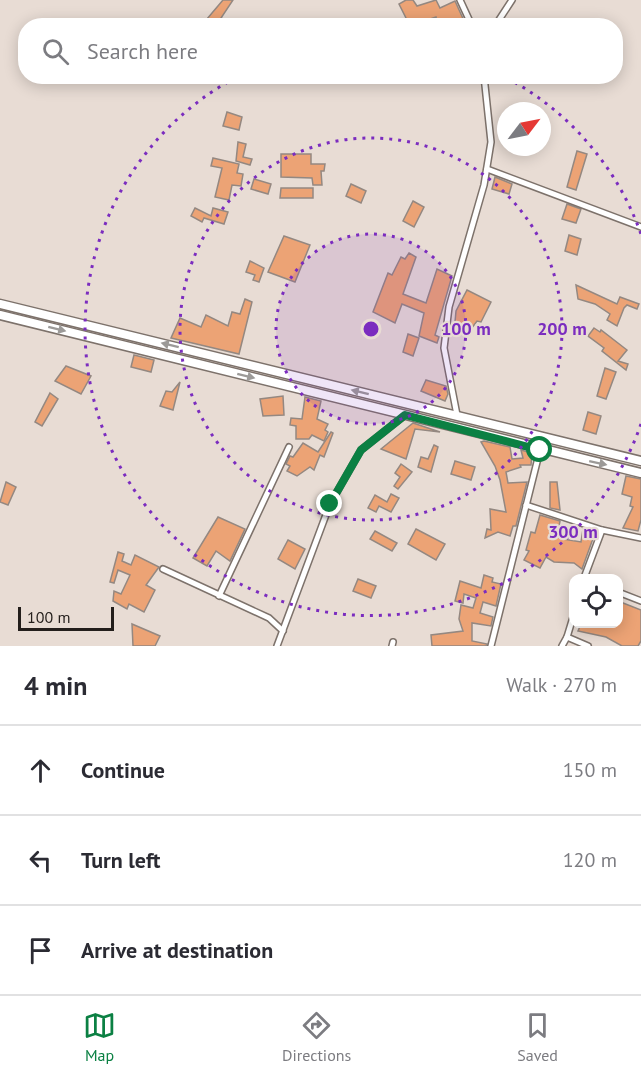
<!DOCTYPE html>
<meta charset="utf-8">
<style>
:root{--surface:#fff;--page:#f2f2f3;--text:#2b2b33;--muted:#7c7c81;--line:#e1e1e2;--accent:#0b8043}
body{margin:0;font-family:"PT Sans",sans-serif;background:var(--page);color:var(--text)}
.controls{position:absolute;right:18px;bottom:18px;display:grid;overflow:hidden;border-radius:12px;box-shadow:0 3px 15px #0003}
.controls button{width:54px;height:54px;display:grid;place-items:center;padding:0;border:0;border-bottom:2px solid var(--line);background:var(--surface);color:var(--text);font:30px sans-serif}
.compass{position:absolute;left:497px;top:102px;width:54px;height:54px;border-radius:50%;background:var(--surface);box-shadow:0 3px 15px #0003;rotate:58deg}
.scale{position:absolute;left:18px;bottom:15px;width:96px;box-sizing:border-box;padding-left:6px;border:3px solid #231e1b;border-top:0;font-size:16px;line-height:21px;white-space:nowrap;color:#231e1b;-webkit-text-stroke:4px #e8dcd4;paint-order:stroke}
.stop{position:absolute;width:18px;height:18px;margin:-14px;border:4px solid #0b8043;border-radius:50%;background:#fff}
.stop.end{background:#0b8043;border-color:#fff;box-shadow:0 2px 6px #0008}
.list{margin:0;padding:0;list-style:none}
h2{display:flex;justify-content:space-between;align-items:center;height:78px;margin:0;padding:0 24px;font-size:26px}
h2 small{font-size:20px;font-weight:400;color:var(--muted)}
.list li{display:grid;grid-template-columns:39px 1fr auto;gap:18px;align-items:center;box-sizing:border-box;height:90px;padding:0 24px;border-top:2px solid var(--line)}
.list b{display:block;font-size:22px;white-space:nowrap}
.list em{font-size:20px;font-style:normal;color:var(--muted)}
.icon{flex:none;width:33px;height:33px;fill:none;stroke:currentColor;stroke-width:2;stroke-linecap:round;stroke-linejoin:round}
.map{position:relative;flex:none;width:641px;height:646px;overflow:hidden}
.search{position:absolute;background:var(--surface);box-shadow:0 3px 15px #0003;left:18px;right:18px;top:18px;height:66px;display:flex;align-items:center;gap:15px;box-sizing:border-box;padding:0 21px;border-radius:24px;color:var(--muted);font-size:22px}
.sheet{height:348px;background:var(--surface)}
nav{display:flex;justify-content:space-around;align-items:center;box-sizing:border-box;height:84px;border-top:2px solid var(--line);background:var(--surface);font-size:16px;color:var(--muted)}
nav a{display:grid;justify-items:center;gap:3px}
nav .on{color:var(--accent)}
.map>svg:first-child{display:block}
.building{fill:#eca375;stroke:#948881;stroke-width:1.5}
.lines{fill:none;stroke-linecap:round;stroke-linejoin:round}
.street-casing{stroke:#7d726b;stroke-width:8}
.secondary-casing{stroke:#7d726b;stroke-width:11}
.street{stroke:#fff;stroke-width:5}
.secondary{stroke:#fff;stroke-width:8}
.oneway{fill:#9c9a98}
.route{stroke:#0b8043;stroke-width:8}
.ring{fill:none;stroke:#7b2cbf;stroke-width:3;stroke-dasharray:3 6}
.centre{fill:#7b2cbf;stroke:#e8dcd4;stroke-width:3}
.ring-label{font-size:18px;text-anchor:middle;font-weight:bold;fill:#7b2cbf;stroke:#e8dcd4;stroke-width:4.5;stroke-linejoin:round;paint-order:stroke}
</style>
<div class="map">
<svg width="641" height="646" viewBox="0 0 641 646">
<rect width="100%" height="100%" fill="#e8dcd4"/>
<g class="building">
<polygon points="223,0 233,0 221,18 235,26 201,26"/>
<polygon points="406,0 413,0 417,6 436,0 440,8 455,1 465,23 438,26 436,17 410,26 399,4"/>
<polygon points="227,112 242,117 239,130 223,126"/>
<polygon points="238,142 246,144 243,157 252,159 250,165 236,161"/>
<polygon points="577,151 587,154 576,190 567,187"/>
<polygon points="281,154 311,154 311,164 325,164 324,171 321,171 322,185 313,185 312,178 281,177"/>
<polygon points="213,158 239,164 237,173 243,174 241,186 232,185 229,200 215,197 222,168 211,166"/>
<polygon points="495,177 512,184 509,194 492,189"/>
<polygon points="254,179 271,184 268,194 251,189"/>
<polygon points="351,184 366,191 361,203 346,196"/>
<polygon points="281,188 313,188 313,198 280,198"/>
<polygon points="413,201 424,207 414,227 403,221"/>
<polygon points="567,204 581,209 576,223 562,219"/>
<polygon points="195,208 211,216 213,208 228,212 224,224 204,218 202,222 191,216"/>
<polygon points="569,235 581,239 577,255 565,251"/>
<polygon points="284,236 310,245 295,282 268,272"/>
<polygon points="409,253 416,257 403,294 426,303 437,269 452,276 435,335 439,337 437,343 419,336 424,313 402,304 395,323 373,312 388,273 392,275 401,257 405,259"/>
<polygon points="250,261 264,268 259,282 253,280 255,275 246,272"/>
<polygon points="576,285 617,304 620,297 639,304 637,309 627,305 624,308 617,326 607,320 610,314 595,304 578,299"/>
<polygon points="467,290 491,302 481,322 477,321 471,329 454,333 456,311"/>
<polygon points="245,299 252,302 239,354 171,338 180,318 201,327 206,315 228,326 232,312 240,314"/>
<polygon points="594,328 600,332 601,330 627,350 618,361 628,364 626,370 602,351 604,348 588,336"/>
<polygon points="408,334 419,338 413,356 403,352"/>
<polygon points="134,355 154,360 151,372 131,367"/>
<polygon points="66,366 91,376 81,394 55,381"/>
<polygon points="605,368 616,372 606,399 597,396"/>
<polygon points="426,380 446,386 448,394 445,401 421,391"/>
<polygon points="180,382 173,410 160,406 166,391 172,392"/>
<polygon points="50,393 58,399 42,426 35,422"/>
<polygon points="283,396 284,415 263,416 260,399"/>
<polygon points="305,397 321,401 317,419 328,424 325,430 328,432 324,441 312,435 309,439 296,439 296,426 290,425 291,418 302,419"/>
<polygon points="588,412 601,416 596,434 583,430"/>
<polygon points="413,423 440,432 415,429 406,459 381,449"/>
<polygon points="331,432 333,433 324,457 320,455 314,470 310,467 297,476 287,471 290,466 286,464 290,456 293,457 303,443 318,452"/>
<polygon points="484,441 510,447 512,459 523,458 521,450 532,453 531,465 520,465 521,467 506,472 508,483 527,482 516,526 513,526 510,536 498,532 485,538 487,529 491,530 490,509 506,512 500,480 495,466 481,442"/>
<polygon points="434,445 438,447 431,472 418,467 421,457 428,459"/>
<polygon points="455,461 475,467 471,480 451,474"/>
<polygon points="401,464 412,472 398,489 394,486 400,477 395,473"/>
<polygon points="626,476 641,479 641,520 638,531 623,528 633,507 630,506 632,497 622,494"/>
<polygon points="6,482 16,487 8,505 0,502"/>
<polygon points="550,482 557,482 560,510 550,508"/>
<polygon points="391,494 399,498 391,512 379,506 376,512 368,508 375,495 387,502"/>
<polygon points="540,515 560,521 557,537 563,539 581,542 583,529 595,533 582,569 574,563 554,562 546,557 540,568 524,560 529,551 526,550 531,532 535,533"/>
<polygon points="218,517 245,529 230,561 216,551 207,566 193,558"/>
<polygon points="416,529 445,544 436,560 408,544"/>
<polygon points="375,531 397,543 392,551 370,539"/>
<polygon points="288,540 305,549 295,569 278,559"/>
<polygon points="118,552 124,554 122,561 131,565 135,555 159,567 146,585 155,590 144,612 129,604 127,609 113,601 114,591 121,594 130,575 118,570 114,583 110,582"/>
<polygon points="484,575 493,578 492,582 501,584 496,606 483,602 480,613 493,617 491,626 472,623 472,641 487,644 486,646 432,646 431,635 463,631 459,619 461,605 473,608 476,598 464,594 463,603 455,601 460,581 481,588"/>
<polygon points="358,579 376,586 371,598 353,591"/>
<polygon points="618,601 641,610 641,641 638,646 622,646 606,637 578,631 581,624 618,624"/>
<polygon points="132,624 160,636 155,646 133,646"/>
</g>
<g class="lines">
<g class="street-casing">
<g id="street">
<polyline points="460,0 472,26"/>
<polyline points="495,26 512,0"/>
<polyline points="487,169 641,227"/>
<polyline points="457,415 444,348 449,307 484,185 491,142 484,76"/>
<polyline points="526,505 602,530 584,578"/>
<polyline points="602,530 641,538"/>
<polyline points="163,569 269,618 283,631"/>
<polyline points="618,592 641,601"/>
<polyline points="219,596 289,447"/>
<polyline points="567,637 574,614"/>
<polyline points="277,646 330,504 361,450 405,415"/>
<polyline points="392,646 393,642"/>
<polyline points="491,646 540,450"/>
<polyline points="562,646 567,637 588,646"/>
</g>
</g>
<g class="secondary-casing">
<g id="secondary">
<polyline points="0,304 641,461"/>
<polyline points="0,315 641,473"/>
</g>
</g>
<use href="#street" class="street"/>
<use href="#secondary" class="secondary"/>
</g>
<defs><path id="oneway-solid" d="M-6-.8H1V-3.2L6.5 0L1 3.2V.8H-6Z" transform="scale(1.5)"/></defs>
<g class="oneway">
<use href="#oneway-solid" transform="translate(57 329) rotate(14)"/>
<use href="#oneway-solid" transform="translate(170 345) rotate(-166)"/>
<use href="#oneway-solid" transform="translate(246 376) rotate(14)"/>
<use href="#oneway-solid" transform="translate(360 392) rotate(-166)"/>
<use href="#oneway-solid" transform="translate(598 463) rotate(12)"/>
</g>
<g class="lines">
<polyline class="route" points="330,504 361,450 405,415 540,450"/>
</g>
<circle cx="371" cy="329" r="95" fill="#7b2cbf" fill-opacity=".12"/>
<g class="ring">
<circle cx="371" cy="329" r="95"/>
<circle cx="371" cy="329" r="191"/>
<path d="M641 424A286 286 0 1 1 235 78M507 78A286 286 0 0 1 641 234"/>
</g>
<circle cx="371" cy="329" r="9" class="centre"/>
<g class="ring-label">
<text x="466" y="335">100 m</text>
<text x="562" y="335">200 m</text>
<text x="573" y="538">300 m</text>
</g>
</svg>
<div class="controls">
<button><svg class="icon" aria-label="locate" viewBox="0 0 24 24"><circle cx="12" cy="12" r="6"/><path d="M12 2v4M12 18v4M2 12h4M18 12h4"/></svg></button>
</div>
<svg class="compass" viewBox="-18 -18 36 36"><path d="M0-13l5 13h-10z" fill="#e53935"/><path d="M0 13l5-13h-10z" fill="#7c7c81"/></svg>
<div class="scale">100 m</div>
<div class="stop" style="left:540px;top:450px"></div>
<div class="stop end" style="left:330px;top:504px"></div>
<div class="search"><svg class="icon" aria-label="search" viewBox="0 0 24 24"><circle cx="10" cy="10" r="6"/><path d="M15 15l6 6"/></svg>Search here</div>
</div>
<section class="sheet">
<h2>4 min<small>Walk · 270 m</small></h2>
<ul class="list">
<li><svg class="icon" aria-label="ahead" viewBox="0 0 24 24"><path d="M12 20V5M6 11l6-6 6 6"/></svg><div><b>Continue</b></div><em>150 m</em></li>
<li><svg class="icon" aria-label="left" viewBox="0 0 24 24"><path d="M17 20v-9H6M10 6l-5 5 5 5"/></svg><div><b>Turn left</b></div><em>120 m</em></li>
<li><svg class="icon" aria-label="arrive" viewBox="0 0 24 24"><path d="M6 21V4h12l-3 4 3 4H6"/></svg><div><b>Arrive at destination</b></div></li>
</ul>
</section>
<nav>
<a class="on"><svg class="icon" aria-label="map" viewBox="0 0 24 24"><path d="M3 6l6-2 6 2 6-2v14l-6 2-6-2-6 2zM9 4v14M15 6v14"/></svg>Map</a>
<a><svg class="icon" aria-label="directions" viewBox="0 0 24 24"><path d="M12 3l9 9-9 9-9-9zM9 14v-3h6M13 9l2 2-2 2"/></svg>Directions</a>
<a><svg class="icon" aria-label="saved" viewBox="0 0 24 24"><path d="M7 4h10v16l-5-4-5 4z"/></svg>Saved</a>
</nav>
